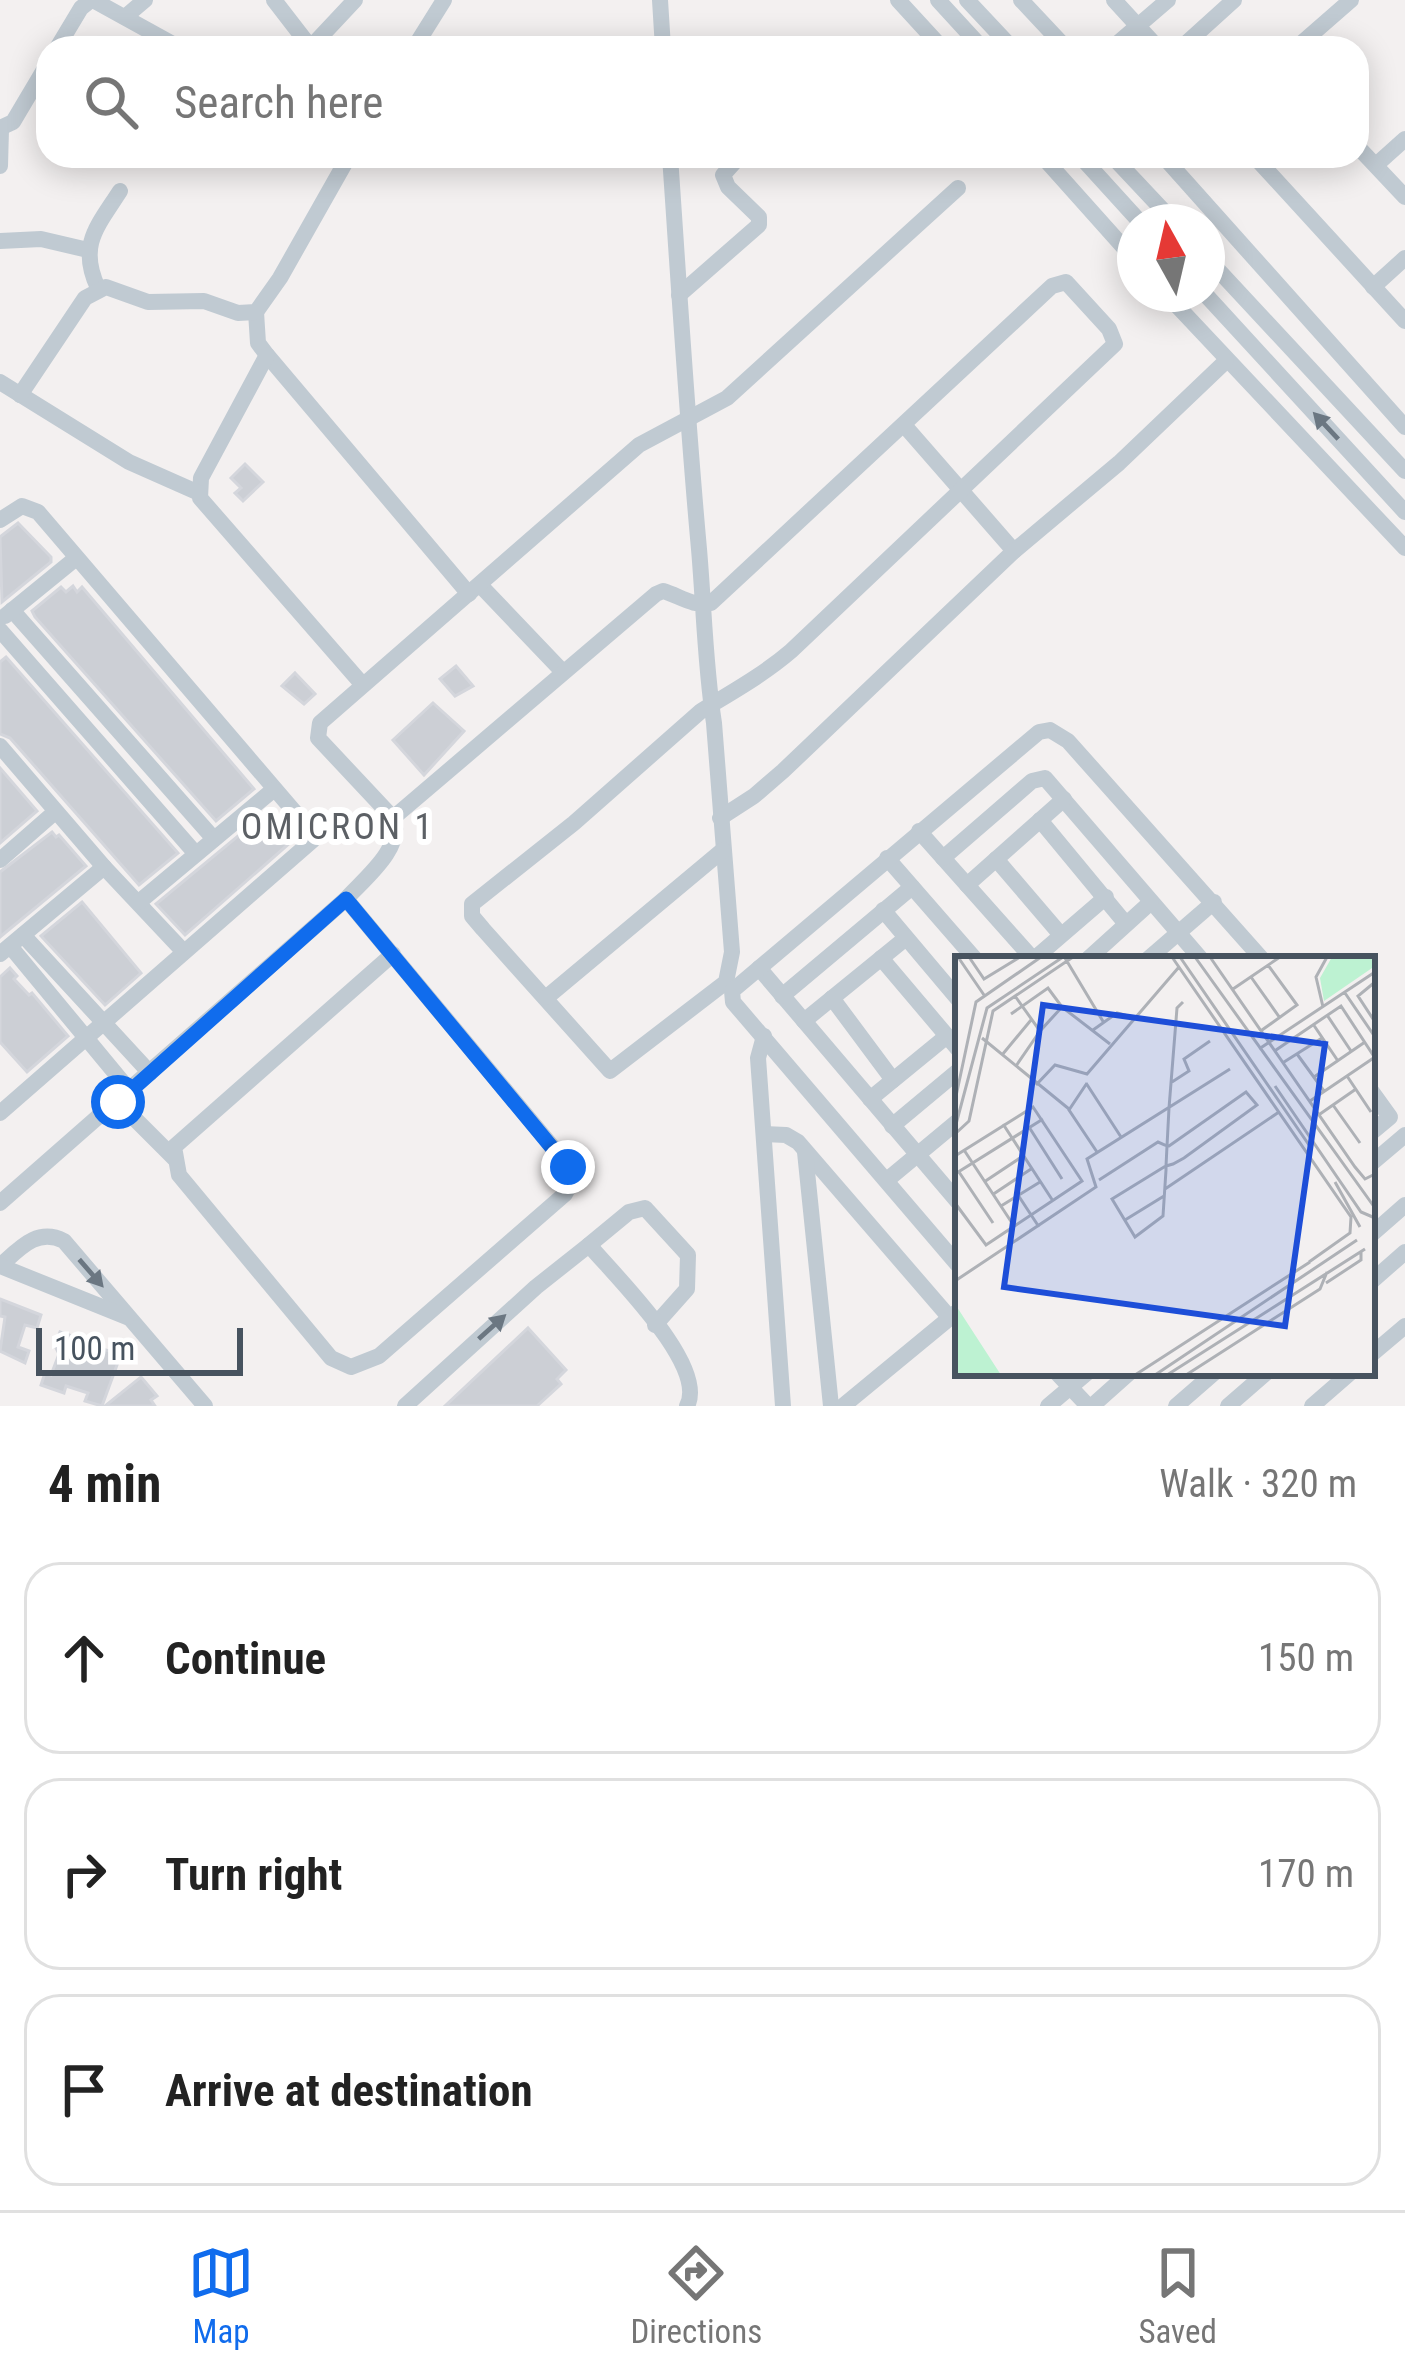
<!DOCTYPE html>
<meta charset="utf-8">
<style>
:root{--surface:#fff;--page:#f6f6f6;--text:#222;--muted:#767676;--line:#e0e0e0;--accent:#106ced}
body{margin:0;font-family:"Roboto Condensed",sans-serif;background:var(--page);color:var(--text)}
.compass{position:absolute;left:1117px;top:204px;width:108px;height:108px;border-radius:50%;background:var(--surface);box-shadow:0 6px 30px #0003;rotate:352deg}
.scale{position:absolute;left:36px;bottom:30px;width:207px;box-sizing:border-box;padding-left:12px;border:6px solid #47535f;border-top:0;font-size:33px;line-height:42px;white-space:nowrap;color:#47535f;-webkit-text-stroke:9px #fff;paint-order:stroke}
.stop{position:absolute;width:36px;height:36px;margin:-27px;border:9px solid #106ced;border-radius:50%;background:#fff}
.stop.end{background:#106ced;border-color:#fff;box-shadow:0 3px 12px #0008}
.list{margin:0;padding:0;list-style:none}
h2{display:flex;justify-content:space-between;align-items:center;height:156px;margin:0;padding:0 48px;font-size:51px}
h2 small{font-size:39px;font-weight:400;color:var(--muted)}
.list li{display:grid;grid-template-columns:78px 1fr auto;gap:36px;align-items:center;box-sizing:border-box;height:192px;margin:0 24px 24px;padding:0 24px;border:3px solid var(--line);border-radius:36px}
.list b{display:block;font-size:45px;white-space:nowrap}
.list em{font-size:39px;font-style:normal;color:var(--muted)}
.icon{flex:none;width:66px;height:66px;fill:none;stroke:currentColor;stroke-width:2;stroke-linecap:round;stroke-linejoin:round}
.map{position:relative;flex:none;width:1405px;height:1406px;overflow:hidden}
.search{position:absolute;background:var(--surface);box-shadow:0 6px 30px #0003;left:36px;right:36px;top:36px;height:132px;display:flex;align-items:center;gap:30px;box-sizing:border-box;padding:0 42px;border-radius:36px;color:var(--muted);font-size:45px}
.sheet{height:804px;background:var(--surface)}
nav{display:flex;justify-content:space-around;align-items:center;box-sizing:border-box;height:168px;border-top:3px solid var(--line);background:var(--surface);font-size:33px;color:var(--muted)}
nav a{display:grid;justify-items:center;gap:6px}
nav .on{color:var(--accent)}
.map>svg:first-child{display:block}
.building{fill:#cccfd5;stroke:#d4d6dc;stroke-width:3}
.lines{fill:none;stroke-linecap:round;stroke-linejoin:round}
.minor{stroke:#c0cad2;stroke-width:16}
.oneway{fill:#6b7782}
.route{stroke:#106ced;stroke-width:15}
.labels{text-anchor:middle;stroke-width:12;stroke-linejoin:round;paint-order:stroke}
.neighbourhood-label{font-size:36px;letter-spacing:3px;fill:#5c6065;stroke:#fff}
.inset-road{fill:none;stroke:#aeb1b6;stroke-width:3}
.view{fill:#1d4ed8;fill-opacity:0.15;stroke:#1d4ed8;stroke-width:6}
.inset-edge{fill:none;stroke:#47535f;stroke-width:6}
</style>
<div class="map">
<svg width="1405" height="1406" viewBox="0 0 1405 1406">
<rect width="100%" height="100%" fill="#f3f0f0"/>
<g class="building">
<polygon points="245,464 263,482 243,501 235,493 241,488 231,478"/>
<polygon points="18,523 51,557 51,562 2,602 0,537"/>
<polygon points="73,586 77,592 82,587 254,789 216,821 35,617 32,611 61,587 66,592"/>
<polygon points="6,657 178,853 139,885 10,738 0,734 0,662"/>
<polygon points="456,666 473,686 455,696 440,679"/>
<polygon points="295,673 315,694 304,704 282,686"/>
<polygon points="433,703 464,731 424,775 393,740"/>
<polygon points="0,768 37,811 0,843"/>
<polygon points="267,812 292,841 185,935 156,904"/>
<polygon points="52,832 56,837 59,835 86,866 0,937 0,872"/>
<polygon points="82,902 141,973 105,1005 41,936"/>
<polygon points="10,968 17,976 14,979 29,995 32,993 68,1036 27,1072 0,1042 0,977"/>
<polygon points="0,1299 41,1315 37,1328 25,1325 18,1347 29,1351 25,1363 0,1351 5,1317 0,1316"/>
<polygon points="528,1328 566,1370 557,1379 561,1384 537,1406 445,1406"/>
<polygon points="60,1332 81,1339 83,1344 121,1354 102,1406 85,1401 88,1393 66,1386 64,1393 41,1385 45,1373 51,1375 59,1354 55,1346"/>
<polygon points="141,1377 157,1396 151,1400 155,1406 105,1406"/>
</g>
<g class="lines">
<g class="minor">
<polyline points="93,0 180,48"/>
<polyline points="274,0 311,48"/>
<polyline points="660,0 663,48"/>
<polyline points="898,0 942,48"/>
<polyline points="938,0 982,48"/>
<polyline points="967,0 1012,48"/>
<polyline points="1021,0 1066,48"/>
<polyline points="1114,0 1158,48"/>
<polyline points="125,17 145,0"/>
<polyline points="57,48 81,8 91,0"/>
<polyline points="310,48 355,0"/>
<polyline points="414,48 444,0"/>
<polyline points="1112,48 1168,0"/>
<polyline points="1181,48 1234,0"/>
<polyline points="1296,48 1351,0"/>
<polyline points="0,128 13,122 48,63"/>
<polyline points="1357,146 1405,197"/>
<polyline points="1042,156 1135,260"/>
<polyline points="1080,156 1140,222"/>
<polyline points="1112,156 1174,222"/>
<polyline points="1163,156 1405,427"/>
<polyline points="1254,156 1405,321"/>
<polyline points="1376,165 1405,139"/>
<polyline points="0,166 1,129"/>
<polyline points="0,241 41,239 88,250"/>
<polyline points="1207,258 1405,471"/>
<polyline points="1373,287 1405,258"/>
<path d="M98 288C78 245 97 227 120 191"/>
<polyline points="1166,294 1405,548"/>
<polyline points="1205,294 1405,512"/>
<polyline points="679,295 759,225 759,217 728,187 723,175 740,156"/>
<polyline points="256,312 258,343 267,355 469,594"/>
<polyline points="267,355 201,478 200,498 362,684"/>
<polyline points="0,382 129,462 199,493"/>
<polyline points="20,395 85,298 106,287 148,302 204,301 238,313 256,312 280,278 349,156"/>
<polyline points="904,425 1014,551"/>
<polyline points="0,520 22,506 38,512 310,830 313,840 0,1113"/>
<polyline points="480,585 563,672"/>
<polyline points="12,610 214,839"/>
<polyline points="5,616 75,559"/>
<polyline points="0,630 196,854"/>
<polyline points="0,746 104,867 184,952"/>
<path d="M393 818 656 594 663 591C680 596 693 607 711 603L1052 286 1066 282 1109 329 1115 344 791 651C763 675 732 692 701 711L574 823 472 904V916L483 929 610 1071 726 982 732 952 714 723C705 666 704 607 699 549 687 418 679 287 670 156"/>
<polyline points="720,818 754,796 783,771 1014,551 1119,463 1226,361"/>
<polyline points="1040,820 1126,924"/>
<polyline points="919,831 1033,959"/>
<polyline points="887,858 975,959"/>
<polyline points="943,858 1032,781 1045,778 1201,959"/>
<polyline points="996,859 1061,935"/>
<polyline points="0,860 55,812"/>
<polyline points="967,885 1064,799"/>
<polyline points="346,899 565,1162 571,1183 565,1194 379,1356 351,1367 331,1358 179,1175 174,1147 393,954"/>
<polyline points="139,902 273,790"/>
<polyline points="883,910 958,999"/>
<polyline points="23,935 150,1073"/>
<polyline points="10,946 130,1091"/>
<polyline points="0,954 104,867"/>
<polyline points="881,958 958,1049"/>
<polyline points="1034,959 1106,897"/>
<polyline points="1088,959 1151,902"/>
<polyline points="1148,959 1214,902"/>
<polyline points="759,968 958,1202"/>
<polyline points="782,996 912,887"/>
<polyline points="547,997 723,850"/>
<polyline points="832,998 893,1080"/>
<polyline points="804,1021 906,938"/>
<polyline points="764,1036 758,1058 783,1406"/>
<polyline points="1372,1092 1390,1117 1372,1132"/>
<polyline points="870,1099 947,1036"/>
<polyline points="118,1102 175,1159"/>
<polyline points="892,1126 958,1071"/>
<polyline points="764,1134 786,1135 798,1142 950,1318"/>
<polyline points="805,1152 831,1406"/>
<polyline points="1372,1163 1405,1135"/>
<polyline points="887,1180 958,1121"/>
<path d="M0 1203 346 899C364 879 405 847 393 818L318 738 320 723 639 445 727 398 958 188"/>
<polyline points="1372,1234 1405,1205"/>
<polyline points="589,1245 629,1212 645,1208 688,1255 687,1289 655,1325"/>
<polyline points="958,1265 733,1002 732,991 1039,732 1050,730 1068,741 1262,959"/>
<path d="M0 1266C19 1249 37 1227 64 1241L205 1406"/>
<polyline points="0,1266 127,1317"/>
<polyline points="1372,1281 1405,1252"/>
<polyline points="1372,1354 1405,1326"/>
<polyline points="1057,1373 1088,1406"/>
<path d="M405 1406 536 1287 589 1245C616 1277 708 1366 687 1406"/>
<polyline points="843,1406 957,1312"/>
<polyline points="1048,1406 1087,1373"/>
<polyline points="1092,1406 1129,1373"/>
<polyline points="1176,1406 1214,1373"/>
<polyline points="1228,1406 1266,1373"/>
<polyline points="1312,1406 1350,1373"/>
</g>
</g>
<defs><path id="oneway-solid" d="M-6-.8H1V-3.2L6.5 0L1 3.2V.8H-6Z" transform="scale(3)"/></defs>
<g class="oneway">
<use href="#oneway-solid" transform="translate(1326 426) rotate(-133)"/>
<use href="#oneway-solid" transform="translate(91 1273) rotate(49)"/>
<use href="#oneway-solid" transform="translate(492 1327) rotate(-42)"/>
</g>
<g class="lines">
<polyline class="route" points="118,1102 346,899 568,1167"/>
</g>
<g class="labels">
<g class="neighbourhood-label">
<text x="338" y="839">OMICRON 1</text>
</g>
</g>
<g transform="translate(955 956)">
<rect width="420" height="420" fill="#f3f0f0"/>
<path d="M377 1H420V10L369 45 365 22ZM0 348 46 419H0Z" fill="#bdf2d2"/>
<path class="inset-road" d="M3 1 29 39M14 1 29 23 65 1M217 1 396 261 395 277 354 306M225 1 354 189M240 1 420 252M255 1 400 211 410 223 420 218M110 2 149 67M296 21 325 62M420 26 403 40 420 66M278 33 325 1M390 37 420 81M60 40 85 75 107 51 155 88M368 51 361 21 372 1M56 58 93 32 107 51M372 59 396 95M358 68 383 105M138 74 162 57 177 61M307 74 342 49 313 9M27 82 114 153M304 93 420 16M321 94 386 50 420 102M342 98 369 135M47 99 76 64M329 106 367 82M61 110 85 75M392 120 416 156M359 121 410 86M217 126 234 115 229 103 255 85M131 127 166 181M132 127 114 154 142 196M81 129 100 109 132 118 224 11M320 130 406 256 420 262M0 145 21 46 86 1M355 145 420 101M378 149 405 187M365 158 401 133M48 168 98 245M74 171 107 223M0 172 32 52 108 1M0 178 14 165 38 55 118 1M9 194 59 270M0 200 78 151 127 225 31 289 0 247M4 216 38 267M0 218 88 163M144 224 203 186 210 189 212 190H214L291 136 302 149 229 202 218 208 211 210 209 211 157 243 180 281 208 260 211 214V210L212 190 214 152 222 52 228 46M29 226 68 200M380 226 405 271M210 233 324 156M37 239 76 213M63 239 84 271M46 250 85 226M170 264 209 240M0 325 141 231 132 203 275 113M371 327 406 304V295M180 419 355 306M200 419 402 284M212 419 410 293M231 419 365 333 372 316"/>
<path class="view" d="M88 49 370 88 330 370 49 331Z"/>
<rect width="420" height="420" class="inset-edge"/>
</g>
</svg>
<svg class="compass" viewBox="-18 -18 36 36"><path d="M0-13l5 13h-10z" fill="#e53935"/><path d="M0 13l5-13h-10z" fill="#767676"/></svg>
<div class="scale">100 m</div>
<div class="stop" style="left:118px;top:1102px"></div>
<div class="stop end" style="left:568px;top:1167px"></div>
<div class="search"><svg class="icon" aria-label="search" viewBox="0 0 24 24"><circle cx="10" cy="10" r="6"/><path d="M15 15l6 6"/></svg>Search here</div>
</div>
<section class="sheet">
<h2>4 min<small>Walk · 320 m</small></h2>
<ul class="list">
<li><svg class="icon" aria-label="ahead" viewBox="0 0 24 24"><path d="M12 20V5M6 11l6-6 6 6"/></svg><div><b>Continue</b></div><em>150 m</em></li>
<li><svg class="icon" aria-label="right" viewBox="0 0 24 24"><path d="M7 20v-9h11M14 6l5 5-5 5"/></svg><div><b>Turn right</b></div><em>170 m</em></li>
<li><svg class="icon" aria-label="arrive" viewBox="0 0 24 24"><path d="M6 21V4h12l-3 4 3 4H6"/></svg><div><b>Arrive at destination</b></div></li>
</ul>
</section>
<nav>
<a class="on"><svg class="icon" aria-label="map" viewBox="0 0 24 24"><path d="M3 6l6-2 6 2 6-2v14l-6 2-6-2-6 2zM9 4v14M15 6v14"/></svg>Map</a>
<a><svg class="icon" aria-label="directions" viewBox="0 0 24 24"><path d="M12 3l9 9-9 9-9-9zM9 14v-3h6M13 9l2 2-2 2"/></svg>Directions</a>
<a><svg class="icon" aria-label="saved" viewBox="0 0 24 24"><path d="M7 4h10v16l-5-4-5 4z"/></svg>Saved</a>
</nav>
